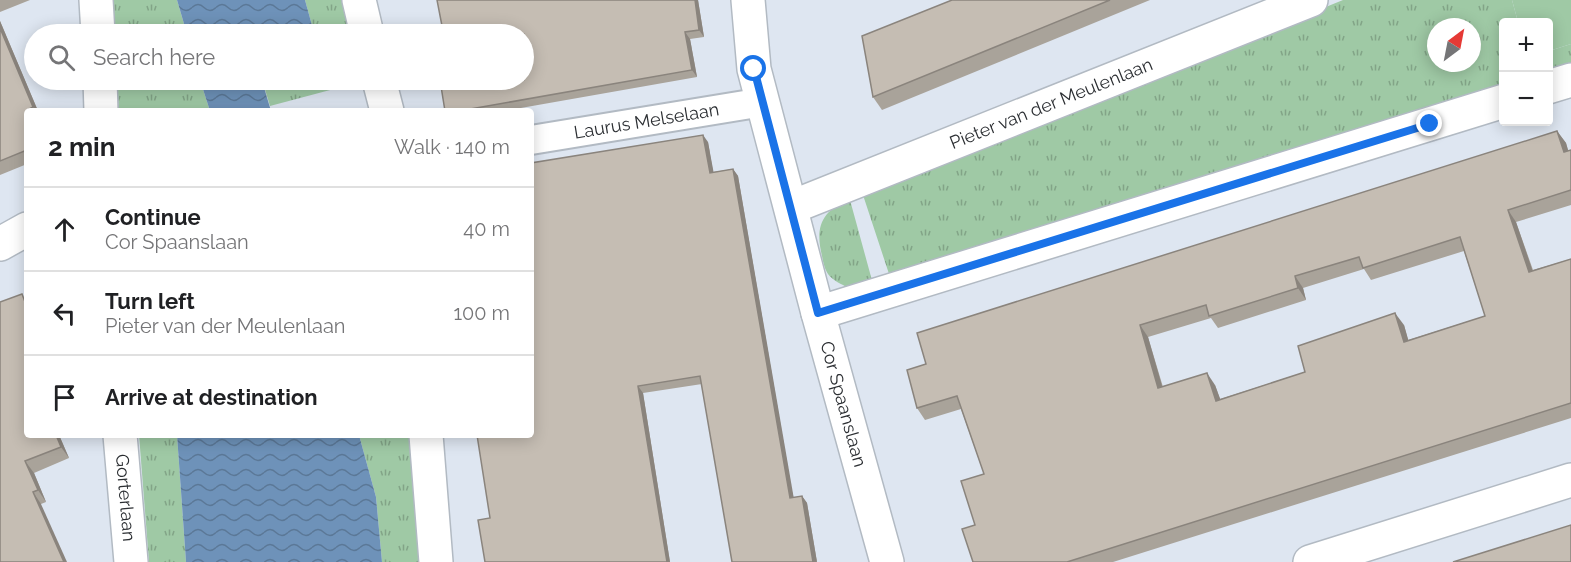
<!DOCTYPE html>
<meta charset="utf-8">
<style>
:root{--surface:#fff;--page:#f2f2f2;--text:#202124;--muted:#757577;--line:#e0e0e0}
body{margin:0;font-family:Raleway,sans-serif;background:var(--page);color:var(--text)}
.controls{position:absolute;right:18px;top:18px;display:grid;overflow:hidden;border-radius:6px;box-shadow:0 3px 15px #0003}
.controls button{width:54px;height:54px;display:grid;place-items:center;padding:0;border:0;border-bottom:2px solid var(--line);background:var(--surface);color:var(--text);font:30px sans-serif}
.compass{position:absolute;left:1427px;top:18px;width:54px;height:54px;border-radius:50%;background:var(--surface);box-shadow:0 3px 15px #0003;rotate:32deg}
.stop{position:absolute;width:18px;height:18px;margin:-14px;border:4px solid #1a73e8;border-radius:50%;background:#fff}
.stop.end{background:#1a73e8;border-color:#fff;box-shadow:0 2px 6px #0008}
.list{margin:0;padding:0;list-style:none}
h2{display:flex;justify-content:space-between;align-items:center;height:78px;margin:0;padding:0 24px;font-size:26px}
h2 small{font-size:20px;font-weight:400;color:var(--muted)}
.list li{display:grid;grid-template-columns:39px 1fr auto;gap:18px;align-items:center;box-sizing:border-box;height:84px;padding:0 24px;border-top:2px solid var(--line)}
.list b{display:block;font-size:22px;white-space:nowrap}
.list p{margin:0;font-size:20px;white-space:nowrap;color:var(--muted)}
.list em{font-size:20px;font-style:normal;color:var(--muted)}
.icon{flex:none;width:33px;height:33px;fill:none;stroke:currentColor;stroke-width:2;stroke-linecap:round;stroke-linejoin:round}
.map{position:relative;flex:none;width:1571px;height:562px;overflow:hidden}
.search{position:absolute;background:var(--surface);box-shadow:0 3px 15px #0003;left:24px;top:24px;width:510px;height:66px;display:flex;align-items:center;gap:15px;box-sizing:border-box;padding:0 21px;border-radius:33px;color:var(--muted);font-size:22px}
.panel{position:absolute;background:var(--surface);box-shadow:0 3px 15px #0003;left:24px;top:108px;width:510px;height:330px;border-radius:6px}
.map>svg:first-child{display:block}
.grass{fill:url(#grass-tufts);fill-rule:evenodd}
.green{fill:#9fc9a5}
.water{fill:url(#water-waves)}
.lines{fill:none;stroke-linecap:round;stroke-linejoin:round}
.pedestrian-casing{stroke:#b2bac3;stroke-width:32}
.minor-casing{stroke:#b2bac3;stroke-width:36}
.pedestrian{stroke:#fff;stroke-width:28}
.minor{stroke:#fff;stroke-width:33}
.wall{fill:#a9a39a;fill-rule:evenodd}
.shaded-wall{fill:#8a847d}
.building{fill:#c5bdb3;stroke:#8a847d;stroke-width:1.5;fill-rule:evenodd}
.route{stroke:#1a73e8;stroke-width:8}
.labels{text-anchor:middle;stroke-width:4.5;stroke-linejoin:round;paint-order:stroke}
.street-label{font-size:18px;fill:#2b2e32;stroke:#fff}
</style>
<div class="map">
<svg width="1571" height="562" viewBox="0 0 1571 562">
<defs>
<pattern id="grass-tufts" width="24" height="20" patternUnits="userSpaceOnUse" patternTransform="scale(1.5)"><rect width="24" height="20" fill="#9fc9a5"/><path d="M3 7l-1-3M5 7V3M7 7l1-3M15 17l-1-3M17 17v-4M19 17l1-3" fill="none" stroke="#82a487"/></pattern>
<pattern id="water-waves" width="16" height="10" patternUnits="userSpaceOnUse" patternTransform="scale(1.5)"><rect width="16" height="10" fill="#6e92b9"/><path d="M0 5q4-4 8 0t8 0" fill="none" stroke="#5b7897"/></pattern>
</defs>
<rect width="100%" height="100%" fill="#dee6f1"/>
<g class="grass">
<polygon points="110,0 177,0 187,34 113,34"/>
<polygon points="305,0 342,0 351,34 311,34 313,29"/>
<path d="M1343 0H1512L1518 22H1504L1503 88 891 280 863 195ZM1436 27H1472V63H1436Z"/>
<polygon points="1571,44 1571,67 1549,74 1549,51"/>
<polygon points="117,80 200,80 210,111 119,111"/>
<polygon points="269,80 363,80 364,81 270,106 263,83"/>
<path d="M850 200 873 284 848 288C842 284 833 281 828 274 825 270 823 262 822 256 815 228 821 210 850 200Z"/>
<polygon points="139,435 177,435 186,562 149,562"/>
<polygon points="359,435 410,435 421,562 382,562 376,497"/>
</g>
<polygon class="green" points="1512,0 1571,0 1571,44 1549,51 1548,22 1518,22"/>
<g class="water">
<polygon points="177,0 305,0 313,29 311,34 187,34"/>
<polygon points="200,80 269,80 263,84 271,111 210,111"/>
<polygon points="177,435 359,435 376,497 382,562 186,562"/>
</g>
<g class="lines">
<g class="pedestrian-casing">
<g id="pedestrian">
<path id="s1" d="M531 140 763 102"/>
</g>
</g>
<g class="minor-casing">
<g id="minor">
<polyline points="96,0 98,34"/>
<polyline points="359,0 367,34"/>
<path id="s2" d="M748 0 754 69 818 313 887 562"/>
<polyline points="100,80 101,111"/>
<polyline points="379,80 387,111"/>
<polyline points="1548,87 1571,80"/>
<path id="s3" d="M792 207 1311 0"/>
<polyline points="0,244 27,229"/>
<polyline points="818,313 1504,101"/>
<path id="s4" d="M120 435 131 562"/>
<polyline points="426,435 436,562"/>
<polyline points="1310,562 1571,480"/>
</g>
</g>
<use href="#pedestrian" class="pedestrian"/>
<use href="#minor" class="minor"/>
</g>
<g class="wall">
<polygon points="0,0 30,0 0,12"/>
<polygon points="437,0 698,0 704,37 690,39 697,77 504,111 445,111 440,81 420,85 417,80 524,80 443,31"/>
<polygon points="952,0 1150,0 882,110 873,97"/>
<polygon points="0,21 38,111 27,111 27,164 0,175"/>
<path d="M1557 131 1566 143 1568 151 1571 150V205L1516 222 1533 270 1571 259V418L1113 562H973L975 525 984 474 961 409 925 420 917 408 926 364ZM1464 251 1485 316 1408 340 1404 325 1305 372 1220 399 1215 385 1163 387 1148 337 1211 318 1218 328 1306 300 1303 288 1364 269 1371 280Z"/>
<polygon points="708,142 713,172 733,169 738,176 793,498 802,496 807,503 817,562 702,384 643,393 670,562 485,562 490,518"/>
<polygon points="27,435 59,435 69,458 34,473 46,502 41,504 0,562"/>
</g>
<g class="shaded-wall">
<polygon points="695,0 698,0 704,37 699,30"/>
<polygon points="0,21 38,111 36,111 33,107 0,28"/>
<polygon points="685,32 690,39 697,77 692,70"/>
<polygon points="1557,131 1566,143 1571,160 1564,152"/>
<polygon points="703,135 708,142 715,180 710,173"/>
<polygon points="733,169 738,176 795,505 790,498"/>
<polygon points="1508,210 1516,222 1537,284 1529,272"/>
<polygon points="1295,276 1303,288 1306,300 1298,288"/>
<polygon points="1395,313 1404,325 1412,353 1404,342"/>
<polygon points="1140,325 1148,337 1166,400 1158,388"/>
<polygon points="1207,373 1215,385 1225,412 1216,401"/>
<polygon points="638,386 643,393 670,562 667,562"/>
<polygon points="56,435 59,435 69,458 61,447"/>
<polygon points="25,461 34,473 46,502 38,490"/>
<polygon points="33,492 41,504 67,562 64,562"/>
<polygon points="802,496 807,503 817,562 813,562"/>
</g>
<g class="building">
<polygon points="437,0 695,0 699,30 685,32 692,70 459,111 445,111 440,80 524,80 524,34 424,34 443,31"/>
<polygon points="952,0 1110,0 873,97 862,36"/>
<polygon points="0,28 33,107 29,109 30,111 27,111 27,150 0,161"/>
<path d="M1557 131 1564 152 1571 150V190L1508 210 1529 272 1571 259V403L1067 562H973L962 529 975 525 961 481 984 474 957 396 917 408 907 370 926 364 917 333ZM1460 237 1485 316 1404 342 1395 313 1298 346 1305 372 1216 401 1207 373 1158 388 1140 325 1206 305 1209 316 1298 288 1295 276 1359 257 1363 268Z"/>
<polygon points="703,135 710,173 733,169 790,498 802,496 813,562 732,562 700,376 638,386 667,562 485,562 478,520 490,518 477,435 531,435 531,163"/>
<polygon points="22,294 27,307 27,435 56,435 61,447 25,461 38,490 33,492 64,562 0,562 0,302"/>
<polygon points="1571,525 1571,562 1453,562"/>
</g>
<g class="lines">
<polyline class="route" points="754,69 818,313 1430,124"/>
</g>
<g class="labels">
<g class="street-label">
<text dy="6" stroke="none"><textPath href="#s3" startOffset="279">Pieter van der Meulenlaan</textPath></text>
<text dy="6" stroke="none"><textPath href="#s1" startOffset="117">Laurus Melselaan</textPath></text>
<text dy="6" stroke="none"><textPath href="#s2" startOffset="416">Cor Spaanslaan</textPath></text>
<text dy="6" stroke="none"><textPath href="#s4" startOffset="63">Gorterlaan</textPath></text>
</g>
</g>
</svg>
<div class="controls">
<button>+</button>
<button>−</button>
</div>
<svg class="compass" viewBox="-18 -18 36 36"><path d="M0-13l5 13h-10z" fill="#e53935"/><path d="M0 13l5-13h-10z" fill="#757577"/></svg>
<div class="stop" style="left:754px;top:69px"></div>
<div class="stop end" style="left:1430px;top:124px"></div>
<div class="search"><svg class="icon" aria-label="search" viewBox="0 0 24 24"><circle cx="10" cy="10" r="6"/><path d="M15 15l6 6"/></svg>Search here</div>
<section class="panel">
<h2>2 min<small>Walk · 140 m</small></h2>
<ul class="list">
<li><svg class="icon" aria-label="ahead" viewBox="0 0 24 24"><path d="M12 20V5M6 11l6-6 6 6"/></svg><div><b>Continue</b><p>Cor Spaanslaan</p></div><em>40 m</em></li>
<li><svg class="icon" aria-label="left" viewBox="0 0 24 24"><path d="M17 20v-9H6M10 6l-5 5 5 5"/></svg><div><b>Turn left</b><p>Pieter van der Meulenlaan</p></div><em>100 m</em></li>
<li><svg class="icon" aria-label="arrive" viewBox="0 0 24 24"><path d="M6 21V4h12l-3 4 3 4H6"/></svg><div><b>Arrive at destination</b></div></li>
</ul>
</section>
</div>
